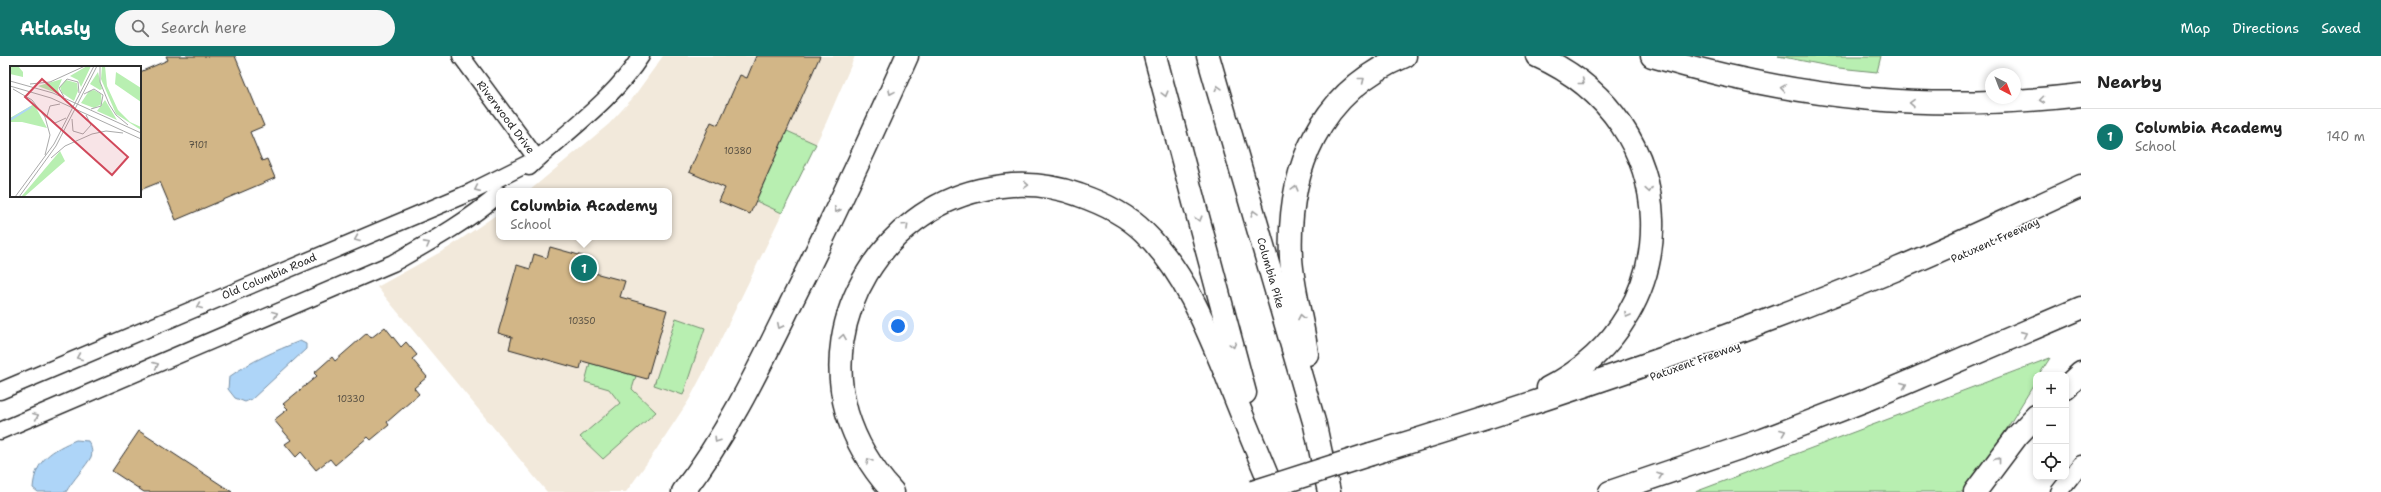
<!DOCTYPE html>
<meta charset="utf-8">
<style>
:root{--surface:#fff;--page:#f6f6f6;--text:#222;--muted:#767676;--line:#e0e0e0;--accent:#0f766e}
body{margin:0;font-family:"Shantell Sans",sans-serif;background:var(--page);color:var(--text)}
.controls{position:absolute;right:12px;bottom:12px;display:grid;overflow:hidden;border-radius:8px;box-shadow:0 2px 6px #0003}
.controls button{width:36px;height:36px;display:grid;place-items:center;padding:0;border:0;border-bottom:1px solid var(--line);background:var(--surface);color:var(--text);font:20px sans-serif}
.compass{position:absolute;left:1985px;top:12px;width:36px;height:36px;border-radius:50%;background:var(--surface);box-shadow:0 2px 6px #0003;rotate:138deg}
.you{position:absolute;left:898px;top:270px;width:14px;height:14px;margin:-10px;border:3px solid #fff;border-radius:50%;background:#1a73e8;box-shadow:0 0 0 6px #1a73e833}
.badge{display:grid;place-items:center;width:26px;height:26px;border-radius:50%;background:var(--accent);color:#fff;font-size:13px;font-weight:700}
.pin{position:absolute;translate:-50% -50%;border:2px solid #fff;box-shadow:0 1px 4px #0006}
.popup{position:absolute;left:496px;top:132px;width:176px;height:52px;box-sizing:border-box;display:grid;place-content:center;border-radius:8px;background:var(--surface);filter:drop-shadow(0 1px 3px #0005);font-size:13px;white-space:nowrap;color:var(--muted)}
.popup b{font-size:15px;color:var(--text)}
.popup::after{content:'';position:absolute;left:50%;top:100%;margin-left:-8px;border:8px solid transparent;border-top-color:var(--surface)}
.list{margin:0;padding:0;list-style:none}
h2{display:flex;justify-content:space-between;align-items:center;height:52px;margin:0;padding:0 16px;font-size:17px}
h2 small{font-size:13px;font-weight:400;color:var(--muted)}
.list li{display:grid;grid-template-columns:26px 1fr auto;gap:12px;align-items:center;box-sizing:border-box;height:56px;padding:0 16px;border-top:1px solid var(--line)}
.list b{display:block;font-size:15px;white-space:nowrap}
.list p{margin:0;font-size:13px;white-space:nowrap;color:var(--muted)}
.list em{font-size:13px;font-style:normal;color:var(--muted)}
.icon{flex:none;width:22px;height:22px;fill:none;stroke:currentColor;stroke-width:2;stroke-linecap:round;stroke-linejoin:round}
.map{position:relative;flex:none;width:2081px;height:436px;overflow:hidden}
header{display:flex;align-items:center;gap:24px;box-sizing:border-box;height:56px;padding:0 20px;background:var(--accent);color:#fff}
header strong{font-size:19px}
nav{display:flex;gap:22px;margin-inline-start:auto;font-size:14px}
.search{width:280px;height:36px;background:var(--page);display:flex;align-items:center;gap:10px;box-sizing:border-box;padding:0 14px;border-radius:22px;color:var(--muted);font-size:15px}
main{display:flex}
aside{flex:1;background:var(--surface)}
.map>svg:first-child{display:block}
.built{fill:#f2e9db}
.green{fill:#b8efb1;stroke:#728d6e}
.water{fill:#aed5f8;stroke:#7a91a6}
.building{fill:#d2b687;stroke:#2b2b2b}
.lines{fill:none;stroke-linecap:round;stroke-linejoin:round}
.minor-casing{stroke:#2b2b2b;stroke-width:19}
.highway-casing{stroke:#2b2b2b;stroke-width:25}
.minor{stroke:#fff;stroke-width:16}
.highway{stroke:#fff;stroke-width:22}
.highway-bridge-casing{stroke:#2b2b2b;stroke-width:25;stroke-linecap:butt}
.highway-bridge{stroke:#fff;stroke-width:22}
.oneway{stroke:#a0a0a0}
.labels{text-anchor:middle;stroke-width:3.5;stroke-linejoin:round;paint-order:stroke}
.number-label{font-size:9px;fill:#554e42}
.street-label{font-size:11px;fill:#2b2b2b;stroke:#fff}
.inset-river{fill:none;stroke:#aed5f8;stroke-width:2}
.inset-road{fill:none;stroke:#aaa;stroke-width:1}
.view{fill:#d1495b;fill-opacity:0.15;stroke:#d1495b;stroke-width:2}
.inset-edge{fill:none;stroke:#2b2b2b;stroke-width:2}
</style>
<header>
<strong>Atlasly</strong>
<div class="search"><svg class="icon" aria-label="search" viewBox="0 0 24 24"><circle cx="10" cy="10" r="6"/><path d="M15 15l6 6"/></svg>Search here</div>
<nav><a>Map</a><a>Directions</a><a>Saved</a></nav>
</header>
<main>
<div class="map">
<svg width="2081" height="436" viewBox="0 0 2081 436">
<rect width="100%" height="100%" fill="#fff"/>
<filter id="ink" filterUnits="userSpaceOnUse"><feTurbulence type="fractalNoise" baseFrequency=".025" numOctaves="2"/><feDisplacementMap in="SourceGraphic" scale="8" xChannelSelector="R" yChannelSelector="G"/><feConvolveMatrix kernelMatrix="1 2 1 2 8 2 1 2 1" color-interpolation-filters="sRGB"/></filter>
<g filter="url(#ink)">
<polygon class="built" points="663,0 855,0 826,67 719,287 689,344 652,400 626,436 547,436 377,231 448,192 499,157 499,181 669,181 669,135 529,135 609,68 632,43"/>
<g class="green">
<polygon points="1778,0 1881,0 1877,16 1839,12"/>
<polygon points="787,75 816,88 782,157 756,145"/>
<polygon points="676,262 705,272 683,339 654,329"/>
<polygon points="2050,302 2039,319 2036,319 2036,325 1968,436 1695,436"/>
<polygon points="590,307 636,320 632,333 656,356 603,403 580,381 620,347 609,333 585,326"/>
</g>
<g class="water">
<path d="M300 285 306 288V293L252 343 245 346 235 342 228 333 229 321C251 305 275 295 300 285Z"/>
<path d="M76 384 88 385C91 390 93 395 91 401 87 409 72 425 66 436H38L33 432C35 404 52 394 76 384Z"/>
</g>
<g class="building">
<polygon points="166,0 235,0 264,70 250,76 262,105 267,103 275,122 176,164 160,126 140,134 140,16 168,4"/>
<polygon points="756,0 820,0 750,158 719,145 725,132 689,116 711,66 718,69 740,19 747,22"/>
<polygon points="550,191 586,201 583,214 625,225 620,241 667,254 647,323 582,305 580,313 509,293 512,281 498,277 517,209 530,213 534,198 547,202"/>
<polygon points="385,271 401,291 406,286 417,299 412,303 427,321 414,332 419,338 387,366 389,369 371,384 368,381 335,409 330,403 316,414 301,396 296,401 285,388 291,384 274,364 288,353 283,348 317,320 314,317 332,301 335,305 367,277 371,282"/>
<polygon points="139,375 232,436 144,436 112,415"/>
</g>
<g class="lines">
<g class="minor-casing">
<g id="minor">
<polyline points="461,0 537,103"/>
<path d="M529 111C567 75 612 45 641 0"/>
<polyline points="0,335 471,136 537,103"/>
<path d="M0 375 393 207C430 186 467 166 499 138"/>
<polyline points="2059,436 2081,408"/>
</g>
</g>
<g class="highway-casing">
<g id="highway">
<polyline points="1155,0 1245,337"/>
<polyline points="1208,0 1315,369 1329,436"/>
<path d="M1537 0C1685 65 1692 259 1548 332"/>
<path d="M1652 0C1797 43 1931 57 2081 39"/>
<path d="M1307 298C1303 266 1293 234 1291 202 1287 113 1319 36 1405 0"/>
<polyline points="2066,331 2081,317"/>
<path d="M1371 398C1548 344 1725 285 1897 213 1959 187 2020 158 2081 130"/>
<path d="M683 436C727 379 759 312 791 247 832 165 870 83 907 0"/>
<path d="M893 436C872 413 856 387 847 357 819 260 884 156 980 134 1013 126 1047 127 1079 139 1102 147 1127 159 1144 176 1184 215 1206 270 1227 321 1240 355 1254 388 1268 422"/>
<polyline points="1610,436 1763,384 1866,344 2081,252"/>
<polyline points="1975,436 2017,380 2036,360"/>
</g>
</g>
<use href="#minor" class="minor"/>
<use href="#highway" class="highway"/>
<g class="highway-bridge-casing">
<polyline id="highway-bridge" points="1253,436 1371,398"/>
</g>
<use href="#highway-bridge" class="highway-bridge"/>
</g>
<defs><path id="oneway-chevron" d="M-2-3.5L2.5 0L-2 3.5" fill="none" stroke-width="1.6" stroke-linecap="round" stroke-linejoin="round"/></defs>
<g class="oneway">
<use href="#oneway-chevron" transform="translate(1362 24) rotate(-38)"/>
<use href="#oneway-chevron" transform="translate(1582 26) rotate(38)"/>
<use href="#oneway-chevron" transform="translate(1218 32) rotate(-106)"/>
<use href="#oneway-chevron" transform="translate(1783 32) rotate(-171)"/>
<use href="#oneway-chevron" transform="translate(891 36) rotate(114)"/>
<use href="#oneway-chevron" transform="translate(1165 38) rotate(75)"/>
<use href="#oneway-chevron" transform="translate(2042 44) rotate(173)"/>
<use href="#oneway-chevron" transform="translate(1912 47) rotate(-178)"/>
<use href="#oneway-chevron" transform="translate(1026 129) rotate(3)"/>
<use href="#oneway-chevron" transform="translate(1295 132) rotate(-75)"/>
<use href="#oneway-chevron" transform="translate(477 133) rotate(156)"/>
<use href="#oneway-chevron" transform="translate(1649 134) rotate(81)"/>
<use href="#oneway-chevron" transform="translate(837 154) rotate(115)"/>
<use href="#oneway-chevron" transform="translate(1254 157) rotate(-106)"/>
<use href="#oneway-chevron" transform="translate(1199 163) rotate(75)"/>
<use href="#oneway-chevron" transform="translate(906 170) rotate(-43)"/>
<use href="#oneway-chevron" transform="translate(357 183) rotate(158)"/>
<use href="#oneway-chevron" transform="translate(427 188) rotate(-29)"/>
<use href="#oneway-chevron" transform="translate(199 250) rotate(157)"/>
<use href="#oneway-chevron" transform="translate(275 258) rotate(-23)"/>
<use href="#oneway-chevron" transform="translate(1627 259) rotate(119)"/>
<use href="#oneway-chevron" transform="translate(1301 261) rotate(-101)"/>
<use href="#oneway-chevron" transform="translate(780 270) rotate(116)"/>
<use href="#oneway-chevron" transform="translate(2024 278) rotate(-24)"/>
<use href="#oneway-chevron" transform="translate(843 281) rotate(-81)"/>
<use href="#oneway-chevron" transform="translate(1233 289) rotate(75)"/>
<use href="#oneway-chevron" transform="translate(79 301) rotate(157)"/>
<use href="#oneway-chevron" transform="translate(156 309) rotate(-23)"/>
<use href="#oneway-chevron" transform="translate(1904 329) rotate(-22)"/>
<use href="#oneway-chevron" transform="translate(36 360) rotate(-23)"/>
<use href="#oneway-chevron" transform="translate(1783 376) rotate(-21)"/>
<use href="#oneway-chevron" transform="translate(717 384) rotate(123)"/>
<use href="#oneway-chevron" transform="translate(1998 404) rotate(-52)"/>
<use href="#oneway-chevron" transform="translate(869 405) rotate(-120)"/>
<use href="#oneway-chevron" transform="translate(1660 419) rotate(-19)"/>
</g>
</g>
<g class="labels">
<g class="number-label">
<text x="198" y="92">7101</text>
<text x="738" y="98">10380</text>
<text x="582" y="268">10350</text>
<text x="351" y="346">10330</text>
</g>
<g class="street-label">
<text transform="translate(506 61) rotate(53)" y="4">Riverwood Drive</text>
<text transform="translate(1995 184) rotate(-24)" y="4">Patuxent Freeway</text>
<text transform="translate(1271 217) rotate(74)" y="4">Columbia Pike</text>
<text transform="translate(269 220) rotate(-23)" y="4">Old Columbia Road</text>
<text transform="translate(1695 305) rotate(-20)" y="4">Patuxent Freeway</text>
</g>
</g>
<g transform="translate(10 10)">
<rect width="131" height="131" fill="#fff"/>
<path d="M0 0H8L13 6V11L0 8ZM77 0H81L71 21 68 14 60 10ZM92 0H95L97 20 108 44 120 56 131 61V64L106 48 91 13ZM88 6 92 23 90 24 80 18ZM106 6 131 22V36L105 18ZM52 13 48 23 49 28 28 20ZM56 14 67 17 68 25 64 35 52 27 50 21ZM84 24 91 28 92 38 84 42 71 37 79 25ZM95 34 107 54 87 45ZM24 38 37 62 12 56H0V52ZM50 85 55 95 14 131H11Z" fill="#b8efb1"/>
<path class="inset-river" d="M0 54 21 41"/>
<path class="inset-road" d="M90 0V16L99 38 106 49 118 59M0 15 43 27 131 67M20 18 40 16 75 0M0 20 41 32 131 73M3 23 22 34 35 51 40 69 35 89M74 28 84 23 93 29 91 40 81 43M54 31 49 22 57 13 68 16 69 27M50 38 40 40 37 50 45 57 56 52M62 53 63 65 73 68 81 59 76 49M41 92 55 80 82 68 96 65 113 67M5 131 44 78 84 0M9 131 46 80 87 0"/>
<path class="view" d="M32 13 118 91 102 109 15 31Z"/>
<rect width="131" height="131" class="inset-edge"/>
</g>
</svg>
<div class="controls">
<button>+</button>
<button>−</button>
<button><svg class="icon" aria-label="locate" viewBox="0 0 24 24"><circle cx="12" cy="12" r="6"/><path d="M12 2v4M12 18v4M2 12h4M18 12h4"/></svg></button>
</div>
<svg class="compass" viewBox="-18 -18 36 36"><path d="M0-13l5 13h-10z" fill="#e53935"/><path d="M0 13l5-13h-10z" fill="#767676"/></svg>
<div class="you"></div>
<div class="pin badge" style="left:584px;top:212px">1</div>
<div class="popup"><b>Columbia Academy</b>School</div>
</div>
<aside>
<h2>Nearby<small></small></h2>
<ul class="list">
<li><span class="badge">1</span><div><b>Columbia Academy</b><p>School</p></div><em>140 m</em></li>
</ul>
</aside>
</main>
